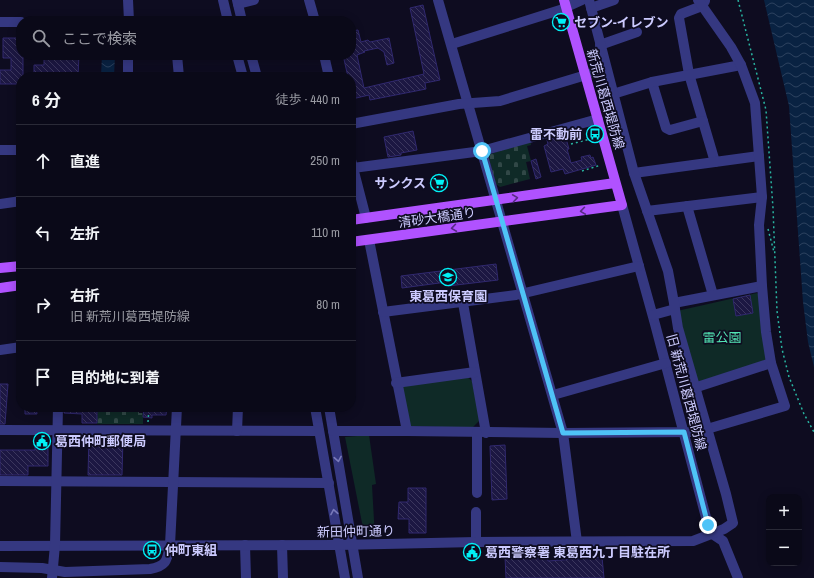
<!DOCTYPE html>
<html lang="ja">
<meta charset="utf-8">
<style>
:root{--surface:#0a0918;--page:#181725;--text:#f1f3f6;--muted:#999aa2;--line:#2a2a37}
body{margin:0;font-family:"Archivo Narrow","Noto Sans JP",sans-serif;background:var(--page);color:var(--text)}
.controls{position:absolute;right:12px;bottom:12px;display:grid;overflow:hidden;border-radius:8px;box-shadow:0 2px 10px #0003}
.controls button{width:36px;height:36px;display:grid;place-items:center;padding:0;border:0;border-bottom:1px solid var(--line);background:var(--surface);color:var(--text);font:20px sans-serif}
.stop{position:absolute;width:12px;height:12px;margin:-9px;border:3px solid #4fc3f7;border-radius:50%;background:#fff}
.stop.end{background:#4fc3f7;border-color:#fff;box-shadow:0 1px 4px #0008}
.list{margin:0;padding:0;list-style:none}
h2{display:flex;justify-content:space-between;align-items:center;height:52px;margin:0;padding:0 16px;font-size:17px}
h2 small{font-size:13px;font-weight:400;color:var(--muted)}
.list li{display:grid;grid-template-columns:26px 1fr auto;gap:12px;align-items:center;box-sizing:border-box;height:72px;padding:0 16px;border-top:1px solid var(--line)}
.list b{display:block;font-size:15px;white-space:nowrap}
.list p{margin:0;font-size:13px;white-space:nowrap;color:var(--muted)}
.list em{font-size:13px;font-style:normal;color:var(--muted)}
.icon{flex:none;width:22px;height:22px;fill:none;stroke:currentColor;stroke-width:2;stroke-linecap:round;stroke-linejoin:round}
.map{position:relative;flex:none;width:814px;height:578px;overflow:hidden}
.search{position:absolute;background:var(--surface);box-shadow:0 2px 10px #0003;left:16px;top:16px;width:340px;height:44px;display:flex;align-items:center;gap:10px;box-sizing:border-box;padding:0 14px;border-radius:16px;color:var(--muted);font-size:15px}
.panel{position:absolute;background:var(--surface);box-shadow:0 2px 10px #0003;left:16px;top:72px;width:340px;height:340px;border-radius:16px}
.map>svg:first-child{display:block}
.cemetery{fill:url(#cemetery-stones)}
.park{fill:#0f2a27}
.water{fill:url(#water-waves)}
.building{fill:url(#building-back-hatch);stroke:#30286f}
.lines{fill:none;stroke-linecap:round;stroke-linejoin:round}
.path{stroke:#29b5a1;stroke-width:1.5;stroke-dasharray:2 3;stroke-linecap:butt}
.minor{stroke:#353881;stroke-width:10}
.major{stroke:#b052ff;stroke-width:10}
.oneway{stroke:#572c84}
.oneway2{stroke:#797aba}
.route{stroke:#4fc3f7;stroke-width:5}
.labels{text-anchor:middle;stroke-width:3.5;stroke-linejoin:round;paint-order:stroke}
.poi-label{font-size:13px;font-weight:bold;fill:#cccbff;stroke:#0e0c20;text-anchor:start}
.street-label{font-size:13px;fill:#cccbff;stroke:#0e0c20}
.park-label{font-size:13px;fill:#52e3b3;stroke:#0e0c20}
</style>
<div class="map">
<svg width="814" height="578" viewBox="0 0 814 578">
<defs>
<pattern id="cemetery-stones" width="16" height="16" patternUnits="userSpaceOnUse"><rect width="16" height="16" fill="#0f2a27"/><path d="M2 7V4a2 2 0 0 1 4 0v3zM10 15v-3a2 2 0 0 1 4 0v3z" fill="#314847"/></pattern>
<pattern id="water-waves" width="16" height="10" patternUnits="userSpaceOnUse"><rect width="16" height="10" fill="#092242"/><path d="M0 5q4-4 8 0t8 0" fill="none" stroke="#2c415e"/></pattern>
<pattern id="building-back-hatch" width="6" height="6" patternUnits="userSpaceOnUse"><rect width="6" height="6" fill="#1c1742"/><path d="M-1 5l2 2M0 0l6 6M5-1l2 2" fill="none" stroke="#3c375e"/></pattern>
</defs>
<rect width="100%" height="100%" fill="#0e0c20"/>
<g class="cemetery">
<polygon points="530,140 531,145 527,146 531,161 526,162 530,179 500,187 496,184 488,155"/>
<polygon points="98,407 138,407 139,413 143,413 143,424 97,424"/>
</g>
<g class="park">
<polygon points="757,293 760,297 767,358 765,361 698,382 677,311"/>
<polygon points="465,375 472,381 480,420 472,428 409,426 401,386"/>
<polygon points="369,435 376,484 372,485 375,538 365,538 345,437"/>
</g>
<g class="water">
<polygon points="764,0 814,0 814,367 808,342 803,302 789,106"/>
<polygon points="102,55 115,55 114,76 101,76"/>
</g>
<g class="building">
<polygon points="423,5 440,80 425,83 426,89 370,100 369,95 352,99 351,77 348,77 343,55 351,55 351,31 358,30 361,42 368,40 370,42 389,38 394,63 387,65 384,52 378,48 364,51 365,52 357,55 364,88 424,74 410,8"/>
<polygon points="3,38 21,38 21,55 23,55 23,77 21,77 21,84 0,84 0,70 11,70 11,58 3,58"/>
<polygon points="44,55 79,55 78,77 34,77 34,65 44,65"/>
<polygon points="413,131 417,150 401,153 401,155 388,157 384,137"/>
<polygon points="565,135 569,149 567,149 571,163 582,160 581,157 590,155 591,158 593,157 596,165 565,174 563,169 551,172 544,146 548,144 547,140"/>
<polygon points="536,159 541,177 536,179 531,161"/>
<polygon points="496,264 498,280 448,286 447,282 402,288 401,276"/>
<polygon points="750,295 753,313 736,316 733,299"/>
<polygon points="0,384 8,384 5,424 0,424"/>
<polygon points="25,407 36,407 37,414 25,414"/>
<polygon points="64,407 97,407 97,423 82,423 82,414 64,413"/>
<polygon points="144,407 167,407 166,415 152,415 152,418 143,417"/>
<polygon points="35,437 48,437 48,466 28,466 28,475 0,475 0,450 35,450"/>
<polygon points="89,437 123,437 122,475 88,475"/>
<polygon points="505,445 507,499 492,500 490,446"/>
<polygon points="408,488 426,488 426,533 409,533 409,519 398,519 399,502 408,502"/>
<polygon points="547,553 548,561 602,557 604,578 506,578 505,557"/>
</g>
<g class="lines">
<g class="path">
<polyline points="738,0 766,110 773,208 777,311 782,349 789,377 804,414 814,432"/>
<polyline points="571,144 594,138"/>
<polyline points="582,171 601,165"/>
<polyline points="768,229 774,252"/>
<polyline points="148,422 149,407"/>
</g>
<g class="minor">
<polyline points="128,0 129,21"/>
<polyline points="223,0 228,21"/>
<polyline points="237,0 242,21"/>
<polyline points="309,0 315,21"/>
<polyline points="438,0 563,433 577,542"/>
<polyline points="705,1 702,6 681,14 679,18 689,74 715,162"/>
<polyline points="238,4 254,0"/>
<polyline points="591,8 614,0"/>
<polyline points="0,22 21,22"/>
<polyline points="452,44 560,10 582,0"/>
<polyline points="600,45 637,32"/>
<polyline points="177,55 179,77"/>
<polyline points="237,55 243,77"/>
<polyline points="251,55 257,77"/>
<polyline points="324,55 329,77"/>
<polyline points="128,77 128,55"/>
<polyline points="652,82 666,128 670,130 703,121"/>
<polyline points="613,94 652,82 741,65"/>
<polyline points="351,124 459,104 500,101 606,69"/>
<polyline points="0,150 21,150"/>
<polyline points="351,160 366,218"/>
<polyline points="353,168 482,151 598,119"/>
<polyline points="634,173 759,156"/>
<polyline points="0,204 21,201"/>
<polyline points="622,205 655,324 708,525 711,533 723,541 738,578"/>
<polyline points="687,206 713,295"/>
<polyline points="647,211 762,197"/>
<polyline points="369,240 407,431"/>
<polyline points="463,303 486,433"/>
<polyline points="674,303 762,286"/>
<polyline points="383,312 516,295 639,266"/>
<polyline points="653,315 675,309"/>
<polyline points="0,350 21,347"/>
<polyline points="396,383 475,372"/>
<polyline points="694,388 771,363"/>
<polyline points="553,395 666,363"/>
<polyline points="315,407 345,578"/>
<polyline points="329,407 358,578"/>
<polyline points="0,430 319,431"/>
<polyline points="237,431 238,407"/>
<polyline points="333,431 407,431 563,433 690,432 707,429 785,406 771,363 766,332 762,286 759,225 762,197 755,103 741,65 731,47 698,0"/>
<polyline points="0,481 329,483"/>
<polyline points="477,493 477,433"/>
<polyline points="476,542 476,512"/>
<polyline points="245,545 246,578"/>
<polyline points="282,545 283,578"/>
<polyline points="0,546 339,545 476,542 693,541 724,529 733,523 726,494 678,328 674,303 668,271 634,173 589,0"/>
<path d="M0 567 42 568 65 572 150 569C167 566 167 560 170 545L177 407"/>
<polyline points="52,578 55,545 58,407"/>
</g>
<g class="major">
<polyline points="351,220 615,183"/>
<polyline points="351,242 622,205 564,0"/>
<polyline points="0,268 21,266"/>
<polyline points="0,288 21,285"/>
</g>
</g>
<defs><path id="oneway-chevron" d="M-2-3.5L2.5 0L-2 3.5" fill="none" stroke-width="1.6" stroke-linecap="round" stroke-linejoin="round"/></defs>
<g class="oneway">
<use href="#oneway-chevron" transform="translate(515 198) rotate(-8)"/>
<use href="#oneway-chevron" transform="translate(583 211) rotate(172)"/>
<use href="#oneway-chevron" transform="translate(454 228) rotate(172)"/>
</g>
<g class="oneway2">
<use href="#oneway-chevron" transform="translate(338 459) rotate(80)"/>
<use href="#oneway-chevron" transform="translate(334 512) rotate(-100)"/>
</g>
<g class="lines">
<polyline class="route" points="482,151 563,433 684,432 708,525"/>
</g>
<defs>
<g id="supermarket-ring" transform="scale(0.9)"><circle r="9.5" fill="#0e0c20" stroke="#00f1f6" stroke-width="1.5"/><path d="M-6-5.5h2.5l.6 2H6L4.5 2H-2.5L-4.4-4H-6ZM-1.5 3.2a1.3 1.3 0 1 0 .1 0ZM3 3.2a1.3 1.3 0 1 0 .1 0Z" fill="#00f1f6"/></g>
<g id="bus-ring" transform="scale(0.9)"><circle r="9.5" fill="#0e0c20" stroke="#00f1f6" stroke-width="1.5"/><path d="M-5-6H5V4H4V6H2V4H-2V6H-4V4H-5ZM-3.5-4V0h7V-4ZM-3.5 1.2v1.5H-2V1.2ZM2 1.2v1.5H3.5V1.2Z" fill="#00f1f6"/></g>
<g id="school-ring" transform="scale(0.9)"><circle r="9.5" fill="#0e0c20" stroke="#00f1f6" stroke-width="1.5"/><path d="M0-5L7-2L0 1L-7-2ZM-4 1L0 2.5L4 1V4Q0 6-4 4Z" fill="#00f1f6"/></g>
<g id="civic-ring" transform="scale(0.9)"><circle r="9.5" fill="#0e0c20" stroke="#00f1f6" stroke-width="1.5"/><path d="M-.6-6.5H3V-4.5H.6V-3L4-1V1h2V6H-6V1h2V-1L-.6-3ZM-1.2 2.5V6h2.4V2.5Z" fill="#00f1f6"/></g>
</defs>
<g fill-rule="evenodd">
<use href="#supermarket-ring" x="561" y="22"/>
<use href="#bus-ring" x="595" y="134"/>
<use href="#supermarket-ring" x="439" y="183"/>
<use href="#school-ring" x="448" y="277"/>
<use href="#civic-ring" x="42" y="441"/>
<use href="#bus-ring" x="152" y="550"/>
<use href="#civic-ring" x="472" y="552"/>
</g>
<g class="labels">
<g class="poi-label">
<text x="574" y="27">セブン-イレブン</text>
<text x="582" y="139" text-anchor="end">雷不動前</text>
<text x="426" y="188" text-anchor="end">サンクス</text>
<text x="448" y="301" text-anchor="middle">東葛西保育園</text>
<text x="55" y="446">葛西仲町郵便局</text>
<text x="165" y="555">仲町東組</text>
<text x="485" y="557">葛西警察署 東葛西九丁目駐在所</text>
</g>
<g class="street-label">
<text transform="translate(606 99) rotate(74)" y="5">新荒川葛西堤防線</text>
<text transform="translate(437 217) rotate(-8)" y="5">清砂大橋通り</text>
<text transform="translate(687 392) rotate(75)" y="5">旧 新荒川葛西堤防線</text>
<text transform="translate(356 531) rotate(-1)" y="5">新田仲町通り</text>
</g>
<g class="park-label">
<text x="722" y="342">雷公園</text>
</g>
</g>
</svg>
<div class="controls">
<button>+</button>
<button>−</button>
</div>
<div class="stop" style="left:482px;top:151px"></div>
<div class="stop end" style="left:708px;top:525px"></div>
<div class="search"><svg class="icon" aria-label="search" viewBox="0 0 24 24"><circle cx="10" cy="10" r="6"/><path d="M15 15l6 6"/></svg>ここで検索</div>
<section class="panel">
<h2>6 分<small>徒歩 · 440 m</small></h2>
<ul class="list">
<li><svg class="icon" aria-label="ahead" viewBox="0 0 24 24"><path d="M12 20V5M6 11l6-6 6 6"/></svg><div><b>直進</b></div><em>250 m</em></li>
<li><svg class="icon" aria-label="left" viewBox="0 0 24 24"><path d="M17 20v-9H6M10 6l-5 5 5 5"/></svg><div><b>左折</b></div><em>110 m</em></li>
<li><svg class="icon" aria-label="right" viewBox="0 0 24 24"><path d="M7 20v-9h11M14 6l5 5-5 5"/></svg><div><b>右折</b><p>旧 新荒川葛西堤防線</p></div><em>80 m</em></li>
<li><svg class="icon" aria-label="arrive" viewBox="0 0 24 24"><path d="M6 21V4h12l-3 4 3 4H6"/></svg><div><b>目的地に到着</b></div></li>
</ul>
</section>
</div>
